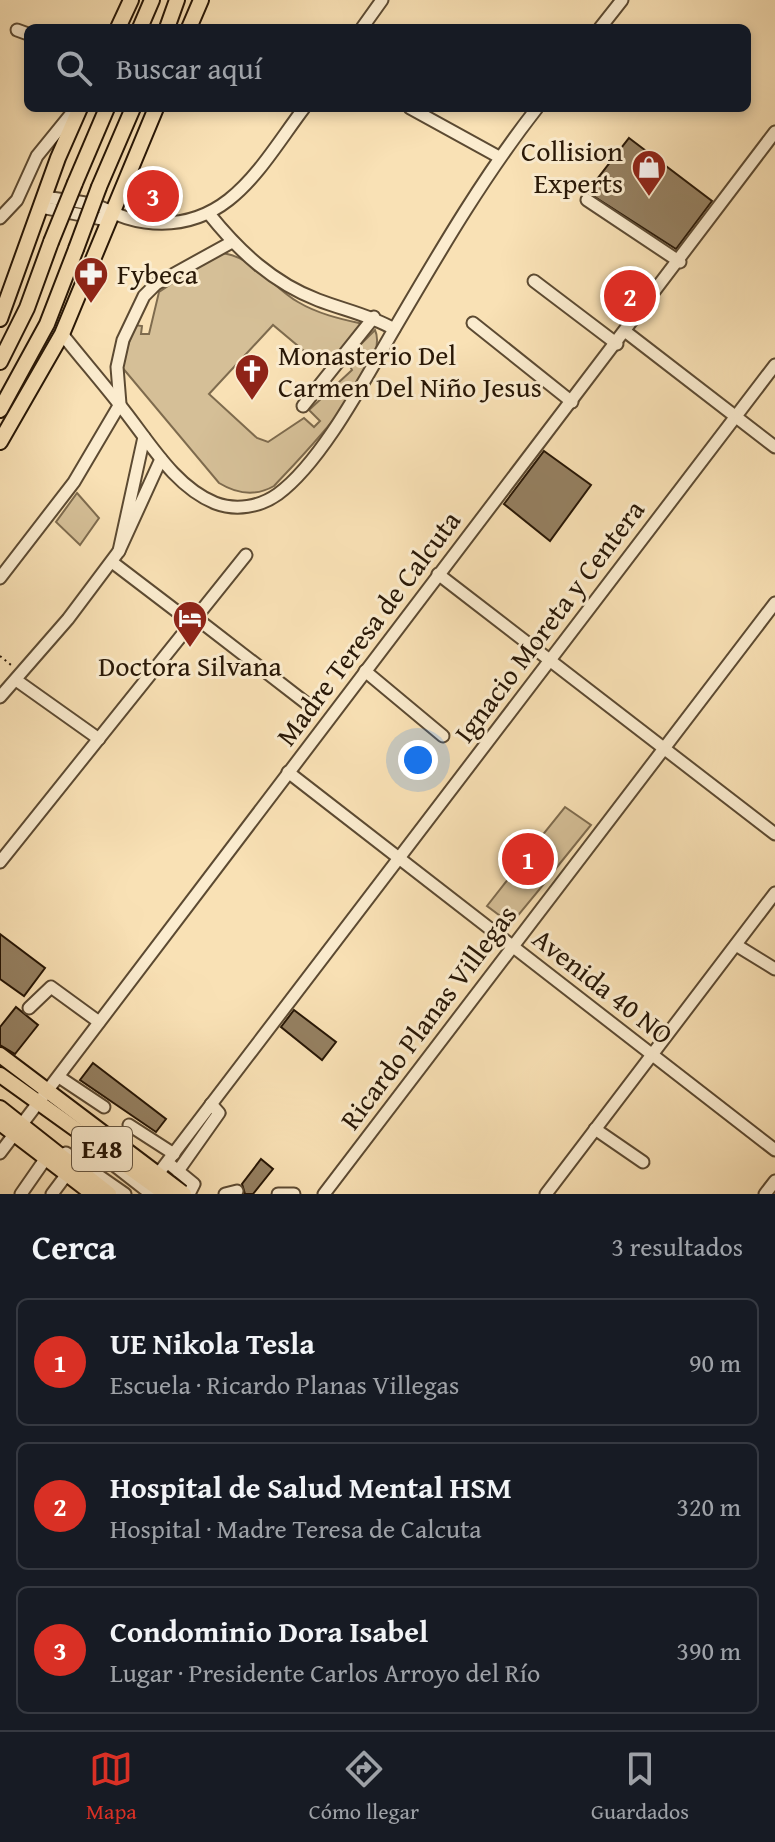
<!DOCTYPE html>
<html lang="es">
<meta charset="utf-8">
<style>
:root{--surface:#171b24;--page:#20242c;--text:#f1f3f6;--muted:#9ea1a6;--line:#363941;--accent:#d93025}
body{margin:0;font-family:"Gentium Book Plus",serif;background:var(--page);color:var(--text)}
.you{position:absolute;left:418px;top:760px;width:28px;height:28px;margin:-20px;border:6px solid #fff;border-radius:50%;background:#1a73e8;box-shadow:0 0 0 12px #1a73e833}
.badge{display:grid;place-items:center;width:52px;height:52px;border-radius:50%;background:var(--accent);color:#fff;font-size:26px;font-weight:700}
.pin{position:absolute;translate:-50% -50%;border:4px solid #fff;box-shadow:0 2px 8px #0006}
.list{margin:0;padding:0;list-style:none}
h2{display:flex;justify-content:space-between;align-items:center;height:104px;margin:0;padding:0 32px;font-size:34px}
h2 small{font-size:26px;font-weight:400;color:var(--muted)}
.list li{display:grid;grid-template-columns:52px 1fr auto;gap:24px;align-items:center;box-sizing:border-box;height:128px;margin:0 16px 16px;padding:0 16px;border:2px solid var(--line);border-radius:12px}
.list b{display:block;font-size:30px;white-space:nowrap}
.list p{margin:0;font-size:26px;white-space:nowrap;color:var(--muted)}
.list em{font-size:26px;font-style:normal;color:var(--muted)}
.icon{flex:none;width:44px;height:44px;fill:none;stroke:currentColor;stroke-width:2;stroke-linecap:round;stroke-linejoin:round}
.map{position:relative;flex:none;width:775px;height:1194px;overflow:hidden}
.search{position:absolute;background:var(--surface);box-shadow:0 4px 12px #0003;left:24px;right:24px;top:24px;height:88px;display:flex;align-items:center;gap:20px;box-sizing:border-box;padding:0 28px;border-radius:12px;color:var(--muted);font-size:30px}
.sheet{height:536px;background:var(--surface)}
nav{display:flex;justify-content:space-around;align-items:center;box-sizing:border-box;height:112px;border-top:2px solid var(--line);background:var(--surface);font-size:22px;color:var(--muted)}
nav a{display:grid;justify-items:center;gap:4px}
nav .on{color:var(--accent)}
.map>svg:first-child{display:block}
.green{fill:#d5bf97;stroke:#7e6b4e;stroke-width:2}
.building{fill:#958061;stroke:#281706;stroke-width:2}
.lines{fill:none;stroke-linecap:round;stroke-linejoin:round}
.minor-casing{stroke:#5c4a32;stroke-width:15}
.major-casing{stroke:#281706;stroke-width:18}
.path{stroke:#281706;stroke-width:2;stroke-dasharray:2 4;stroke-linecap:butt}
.minor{stroke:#fbeccf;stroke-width:11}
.major{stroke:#f9e1b5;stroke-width:14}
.major-bridge-casing{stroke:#281706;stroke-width:18;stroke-linecap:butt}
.major-bridge{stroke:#f9e1b5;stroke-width:14}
.labels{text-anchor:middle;stroke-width:6;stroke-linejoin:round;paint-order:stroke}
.shield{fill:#fbeccf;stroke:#675742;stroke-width:2}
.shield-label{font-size:26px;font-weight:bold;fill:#281706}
.poi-label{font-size:28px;fill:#281706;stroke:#fbeccf;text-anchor:start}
.street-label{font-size:28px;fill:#281706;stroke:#fbeccf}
</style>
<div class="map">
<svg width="775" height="1194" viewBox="0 0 775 1194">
<rect width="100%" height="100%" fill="#f9e1b5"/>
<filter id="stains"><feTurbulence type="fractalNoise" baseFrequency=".0025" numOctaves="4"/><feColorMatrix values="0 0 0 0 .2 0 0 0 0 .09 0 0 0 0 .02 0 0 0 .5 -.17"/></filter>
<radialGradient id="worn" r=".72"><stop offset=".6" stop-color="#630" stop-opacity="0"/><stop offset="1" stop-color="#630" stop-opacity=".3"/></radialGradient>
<g class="green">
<path d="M218 253C250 253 272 287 298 302 318 314 341 319 363 324L333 362 316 361 273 325 209 394 257 438 268 442 304 418 314 427 320 421 309 410 352 370 346 359 375 330C392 366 299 459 274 486 255 497 237 494 219 483L121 366 135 325 142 326 141 334H149L159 292Z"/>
<polygon points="77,493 99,518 80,545 56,522"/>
<polygon points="565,807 591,825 553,872 528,853"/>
<polygon points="527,855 553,873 511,924 487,906"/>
</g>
<g class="building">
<polygon points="629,138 712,201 676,249 587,192"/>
<polygon points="137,180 177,192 170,213 129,200"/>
<polygon points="544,451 591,485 550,541 504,504"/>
<polygon points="0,934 45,968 24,996 0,979"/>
<polygon points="16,1007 38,1025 15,1054 0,1045 0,1027"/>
<polygon points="294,1010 336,1042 322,1060 281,1027"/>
<polygon points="93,1063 166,1119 156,1132 80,1080"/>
<polygon points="261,1159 273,1169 253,1194 245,1194 242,1184"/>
</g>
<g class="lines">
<g class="minor-casing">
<g id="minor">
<polyline points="362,28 382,0"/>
<polyline points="600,28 622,0"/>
<polyline points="17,30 28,34"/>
<polyline points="410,108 499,157"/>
<path d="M44 197C62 200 88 201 105 209 117 215 130 220 145 222 228 233 261 165 304 108"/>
<polyline points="587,200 680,262"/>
<polyline points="41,207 102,219 112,214"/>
<path d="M210 215C239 251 273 283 318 300 344 310 370 315 394 329"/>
<polyline points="0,218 17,200 37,156 76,108"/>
<polyline points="534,281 617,344"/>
<polyline points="473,323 572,402"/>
<polyline points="626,332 775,447"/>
<path d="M62 334C81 358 101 381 119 404 147 438 173 486 215 503 236 511 260 507 278 494 323 461 367 375 396 326 440 251 483 177 537 108"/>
<polyline points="303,406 374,317"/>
<polyline points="144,437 119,551 161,459"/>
<polyline points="112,562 192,623"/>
<polyline points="438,574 775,834"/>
<polyline points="0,578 74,482 120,404 117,367 123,340 144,296 156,284 232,242"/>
<polyline points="196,618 306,703"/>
<polyline points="365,671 443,736"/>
<polyline points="16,680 99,739"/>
<polyline points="0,697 68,619 119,551"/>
<polyline points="288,772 775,1150"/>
<polyline points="0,862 246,555"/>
<polyline points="736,945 775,969"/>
<polyline points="29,1008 51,987 99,1022"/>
<polyline points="59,1077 104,1107"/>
<polyline points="129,1125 174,1154"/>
<polyline points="595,1129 643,1162"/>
<polyline points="0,1153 775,132"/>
<polyline points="66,1153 125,1194"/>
<polyline points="101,1155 151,1194"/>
<polyline points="172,1166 194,1184 189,1194"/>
<polyline points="178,1171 219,1113 211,1104"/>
<polyline points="158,1174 775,365"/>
<polyline points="21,1194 46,1158"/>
<polyline points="52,1194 67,1174"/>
<polyline points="225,1194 237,1191"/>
<polyline points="278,1194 294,1194"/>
<polyline points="324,1194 775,603"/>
<polyline points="546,1194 775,893"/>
<polyline points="765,1194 775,1181"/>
</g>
</g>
<g class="major-casing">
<g id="major">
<polyline points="118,28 131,0"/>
<polyline points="140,28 152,0"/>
<polyline points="167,28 177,0"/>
<polyline points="189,28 201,0"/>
<polyline points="75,183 107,108"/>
<polyline points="99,187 133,108"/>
<polyline points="0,319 58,158 80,108"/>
<polyline points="0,362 27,308 51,242"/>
<polyline points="0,410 47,324 76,249"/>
<polyline points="0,442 62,334 156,108"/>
<polyline points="0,1055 184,1194"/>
<polyline points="0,1075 166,1194"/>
<polyline points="0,1108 109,1194"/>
<polyline points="0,1123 93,1194"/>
</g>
</g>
<polyline class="path" points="0,656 11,665"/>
<use href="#minor" class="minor"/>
<use href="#major" class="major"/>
<g class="major-bridge-casing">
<g id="major-bridge">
<polyline points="51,242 75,183"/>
<polyline points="76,249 99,187"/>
</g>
</g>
<use href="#major-bridge" class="major-bridge"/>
</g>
<defs>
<g id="shop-pin" transform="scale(1.8)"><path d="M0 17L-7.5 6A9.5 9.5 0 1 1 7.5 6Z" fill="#8f2418" stroke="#fbeccf"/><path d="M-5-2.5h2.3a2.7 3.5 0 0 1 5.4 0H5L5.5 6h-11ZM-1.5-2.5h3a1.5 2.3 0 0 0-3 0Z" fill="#fff"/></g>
<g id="pharmacy-pin" transform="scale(1.8)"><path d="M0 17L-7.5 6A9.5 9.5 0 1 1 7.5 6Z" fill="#8f2418" stroke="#fbeccf"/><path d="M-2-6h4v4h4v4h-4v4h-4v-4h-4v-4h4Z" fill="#fff"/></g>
<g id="church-pin" transform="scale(1.8)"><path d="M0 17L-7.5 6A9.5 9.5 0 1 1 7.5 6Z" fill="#8f2418" stroke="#fbeccf"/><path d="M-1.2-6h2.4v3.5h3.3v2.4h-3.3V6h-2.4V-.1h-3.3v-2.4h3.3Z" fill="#fff"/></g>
<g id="hotel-pin" transform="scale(1.8)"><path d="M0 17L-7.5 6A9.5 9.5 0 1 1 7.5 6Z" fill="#8f2418" stroke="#fbeccf"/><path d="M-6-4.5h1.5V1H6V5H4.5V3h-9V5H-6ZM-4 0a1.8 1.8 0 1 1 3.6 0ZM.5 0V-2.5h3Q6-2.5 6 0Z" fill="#fff"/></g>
</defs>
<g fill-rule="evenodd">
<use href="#shop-pin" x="649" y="167"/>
<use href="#pharmacy-pin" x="91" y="274"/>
<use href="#church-pin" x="252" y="371"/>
<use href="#hotel-pin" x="190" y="618"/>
</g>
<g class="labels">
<rect class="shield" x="72" y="1127" width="60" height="44" rx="6"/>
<g class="shield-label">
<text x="102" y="1158">E48</text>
</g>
<g class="poi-label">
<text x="623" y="161" text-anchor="end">Collision<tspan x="623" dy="32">Experts</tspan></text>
<text x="117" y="284">Fybeca</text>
<text x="278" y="365">Monasterio Del<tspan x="278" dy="32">Carmen Del Niño Jesus</tspan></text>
<text x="190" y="676" text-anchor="middle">Doctora Silvana</text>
</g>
<g class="street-label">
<text transform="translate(549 621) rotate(-53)" y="10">Ignacio Moreta y Centera</text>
<text transform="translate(368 628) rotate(-53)" y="10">Madre Teresa de Calcuta</text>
<text transform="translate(603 986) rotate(38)" y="10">Avenida 40 NO</text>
<text transform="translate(428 1017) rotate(-53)" y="10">Ricardo Planas Villegas</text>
</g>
</g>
<rect width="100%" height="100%" filter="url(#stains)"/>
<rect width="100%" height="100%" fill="url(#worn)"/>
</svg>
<div class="you"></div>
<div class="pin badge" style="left:528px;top:859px">1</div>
<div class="pin badge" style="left:630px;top:296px">2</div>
<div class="pin badge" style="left:153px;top:196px">3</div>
<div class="search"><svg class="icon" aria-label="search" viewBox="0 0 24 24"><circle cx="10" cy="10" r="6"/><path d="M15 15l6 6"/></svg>Buscar aquí</div>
</div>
<section class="sheet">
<h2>Cerca<small>3 resultados</small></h2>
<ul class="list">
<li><span class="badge">1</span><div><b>UE Nikola Tesla</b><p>Escuela · Ricardo Planas Villegas</p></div><em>90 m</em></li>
<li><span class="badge">2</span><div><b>Hospital de Salud Mental HSM</b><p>Hospital · Madre Teresa de Calcuta</p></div><em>320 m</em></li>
<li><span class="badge">3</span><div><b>Condominio Dora Isabel</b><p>Lugar · Presidente Carlos Arroyo del Río</p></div><em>390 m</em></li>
</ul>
</section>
<nav>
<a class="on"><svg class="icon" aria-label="map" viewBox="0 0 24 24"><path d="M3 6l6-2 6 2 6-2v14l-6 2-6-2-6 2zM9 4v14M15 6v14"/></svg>Mapa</a>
<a><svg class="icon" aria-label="directions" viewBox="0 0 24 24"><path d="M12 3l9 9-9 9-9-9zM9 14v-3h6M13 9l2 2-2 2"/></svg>Cómo llegar</a>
<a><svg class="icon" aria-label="saved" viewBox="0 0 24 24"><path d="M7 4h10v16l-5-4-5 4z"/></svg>Guardados</a>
</nav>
